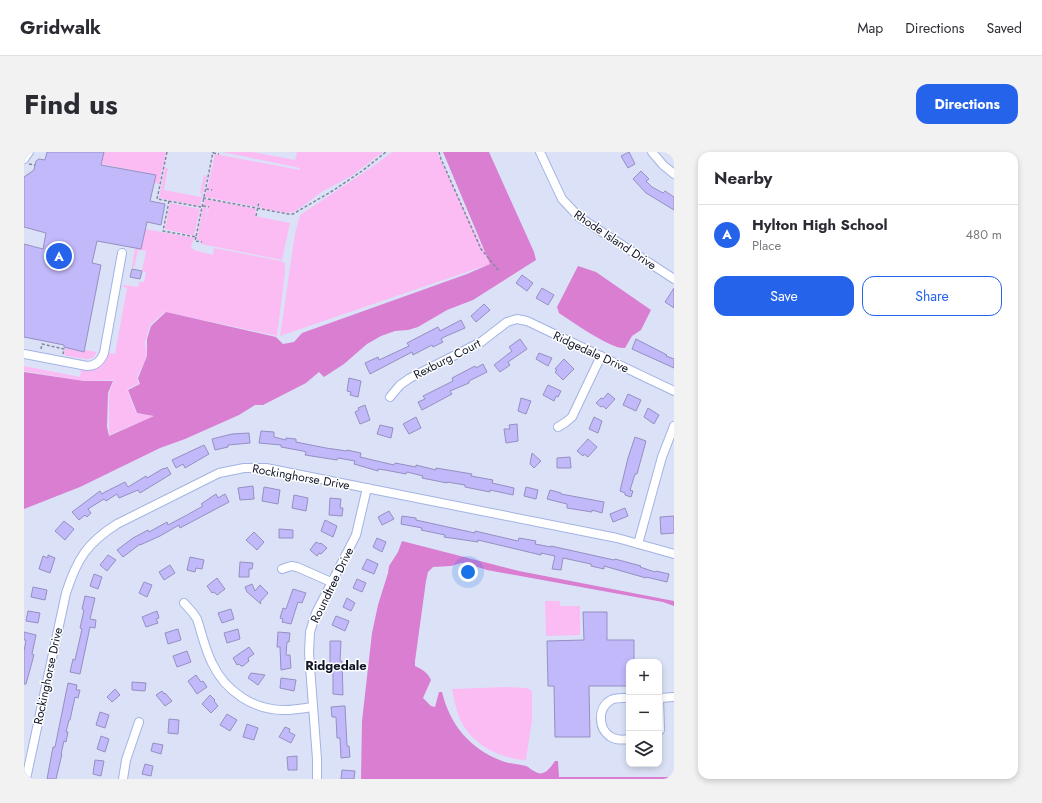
<!DOCTYPE html>
<meta charset="utf-8">
<style>
:root{--surface:#fff;--page:#f2f2f3;--text:#2b2b33;--muted:#7c7c81;--line:#e1e1e2;--accent:#2563eb}
body{margin:0;font-family:Jost,sans-serif;background:var(--page);color:var(--text)}
.controls{position:absolute;right:12px;bottom:12px;display:grid;overflow:hidden;border-radius:8px;box-shadow:0 2px 6px #0003}
.controls button{width:36px;height:36px;display:grid;place-items:center;padding:0;border:0;border-bottom:1px solid var(--line);background:var(--surface);color:var(--text);font:20px sans-serif}
.you{position:absolute;left:444px;top:420px;width:14px;height:14px;margin:-10px;border:3px solid #fff;border-radius:50%;background:#1a73e8;box-shadow:0 0 0 6px #1a73e833}
.badge{display:grid;place-items:center;width:26px;height:26px;border-radius:50%;background:var(--accent);color:#fff;font-size:13px;font-weight:700}
.pin{position:absolute;translate:-50% -50%;border:2px solid #fff;box-shadow:0 1px 4px #0006}
.list{margin:0;padding:0;list-style:none}
h2{display:flex;justify-content:space-between;align-items:center;height:52px;margin:0;padding:0 16px;font-size:17px}
h2 small{font-size:13px;font-weight:400;color:var(--muted)}
.list li{display:grid;grid-template-columns:26px 1fr auto;gap:12px;align-items:center;box-sizing:border-box;height:60px;padding:0 16px;border-top:1px solid var(--line)}
.list b{display:block;font-size:15px;white-space:nowrap}
.list p{margin:0;font-size:13px;white-space:nowrap;color:var(--muted)}
.list em{font-size:13px;font-style:normal;color:var(--muted)}
.actions{display:flex;gap:8px;padding:12px 16px}
.actions a{flex:1;padding:9px 0;border:1px solid var(--accent);border-radius:12px;text-align:center;font-size:14px;color:var(--accent)}
.actions .main{background:var(--accent);color:#fff}
.icon{flex:none;width:22px;height:22px;fill:none;stroke:currentColor;stroke-width:2;stroke-linecap:round;stroke-linejoin:round}
.map{position:relative;flex:none;width:650px;height:627px;overflow:hidden;border-radius:12px}
header{display:flex;align-items:center;gap:24px;box-sizing:border-box;height:56px;padding:0 20px;background:var(--surface);border-bottom:1px solid var(--line)}
header strong{font-size:19px}
nav{display:flex;gap:22px;margin-inline-start:auto;font-size:14px}
.intro{display:flex;align-items:center;justify-content:space-between;box-sizing:border-box;height:96px;padding:0 24px}
h1{margin:0;font-size:28px}
.button{padding:10px 18px;border-radius:12px;background:var(--accent);color:#fff;font-size:14px;font-weight:700}
main{display:flex;gap:24px;padding:0 24px}
aside{flex:1;background:var(--surface);border-radius:12px;box-shadow:0 2px 6px #0003}
.map>svg:first-child{display:block}
.green{fill:#fbbcf4}
.forest{fill:#d97ed1}
.building{fill:#c1b9fa;stroke:#968fc1}
.lines{fill:none;stroke-linecap:round;stroke-linejoin:round}
.minor-casing{stroke:#a2b3e4;stroke-width:10}
.path{stroke:#82889b;stroke-width:1.5;stroke-dasharray:3 2;stroke-linecap:butt}
.minor{stroke:#fff;stroke-width:8}
.labels{text-anchor:middle;stroke-width:3;stroke-linejoin:round;paint-order:stroke}
.street-label{font-size:12px;fill:#0f1426;stroke:#fff}
.neighbourhood-label{font-size:13px;font-weight:bold;fill:#0f1426;stroke:#fff}
</style>
<header>
<strong>Gridwalk</strong>
<nav><a>Map</a><a>Directions</a><a>Saved</a></nav>
</header>
<div class="intro"><h1>Find us</h1><a class="button">Directions</a></div>
<main>
<div class="map">
<svg width="650" height="627" viewBox="0 0 650 627">
<rect width="100%" height="100%" fill="#dbe2f7"/>
<g class="green">
<polygon points="80,0 142,0 135,32 130,31 132,23 78,12"/>
<polygon points="198,0 228,0 271,8 273,0 359,0 326,25 299,39 272,59 264,61 235,56 236,50 234,50 233,55 181,45 183,38 187,39 187,38 183,37 191,2 276,18 276,16"/>
<polygon points="368,0 413,0 466,112 256,184 271,82 276,63 348,15"/>
<polygon points="141,16 144,16 140,38 177,45 178,42 176,41 180,23 183,24 176,54 135,46"/>
<polygon points="181,47 232,57 231,64 266,71 258,108 177,92 178,89 173,88 179,55 184,56 181,71 185,55 179,53"/>
<polygon points="146,51 176,57 170,84 141,77"/>
<path d="M121 77 170 86 167 95 170 98 189 103 190 96 257 109 261 111V121L253 184 133 158 141 160 126 173 121 190 123 204 113 225 115 232 103 237 112 261 130 264 85 283V241L90 228 60 229 0 219V214L56 225 57 218C72 218 79 216 85 201L91 202 103 136 97 134 101 133 114 135 115 130H120L122 120 118 119 122 99 114 98 110 116 108 115 111 96 117 97Z"/>
<polygon points="42,196 60,200 61,198 73,200 69,206 63,207 42,204 40,201"/>
<polygon points="521,449 536,449 536,454 556,454 556,483 522,484"/>
<path d="M482 535 503 536 508 539V568L502 608C476 607 447 592 436 567 432 558 430 547 428 537Z"/>
</g>
<g class="forest">
<polygon points="419,0 465,0 510,100 512,108 449,148 423,158 394,175 384,178 371,179 357,184 343,192 320,212 300,225 295,220 282,231 239,253 231,253 215,263 161,287 136,296 56,335 0,357 0,220 60,229 89,229 84,241 83,275 85,284 130,264 113,261 104,238 116,232 114,226 123,204 123,187 127,174 142,160 252,185 259,192 270,190 278,181 443,122 466,112"/>
<path d="M554 114 572 120 627 158 617 178 608 184 601 196C588 198 547 169 535 161L533 155Z"/>
<path d="M378 389 495 419 650 449V454L639 450 463 418 444 412 437 411 427 414 409 415 404 420 402 429 391 509V514C398 517 404 521 407 528L399 546 407 554 411 555 415 540H418C426 573 446 597 478 609 486 612 494 612 502 614 505 615 507 618 510 619 520 626 526 616 531 609H534L535 625H649L650 627H337L338 569 348 481 354 453 364 421 365 414 374 400Z"/>
</g>
<g class="building">
<polygon points="23,0 80,0 77,13 132,23 126,49 141,52 137,73 123,70 117,97 73,89 68,111 77,113 60,200 40,195 40,193 0,185 0,92 19,97 22,81 0,75 0,25 10,18 12,9 15,7 21,8"/>
<polygon points="605,0 611,12 604,16 597,4"/>
<polygon points="617,19 625,27 622,29 628,35 639,41 641,39 650,45 650,58 622,41 609,27"/>
<polygon points="108,117 118,119 116,127 106,125"/>
<polygon points="498,123 509,131 503,139 492,131"/>
<polygon points="518,136 530,143 524,153 512,146"/>
<polygon points="650,136 650,156 641,150"/>
<polygon points="460,152 466,158 452,170 447,164"/>
<polygon points="437,168 441,176 420,185 417,187 419,190 409,195 408,193 389,203 388,200 346,222 341,211 354,205 355,208 385,194 383,191 414,175 416,179"/>
<polygon points="496,187 503,197 484,210 486,213 476,220 470,213 488,199 485,195"/>
<polygon points="612,187 643,203 642,204 650,207 650,216 608,197"/>
<polygon points="515,201 528,206 524,214 512,207"/>
<polygon points="540,207 550,217 539,228 531,220 533,218 531,217"/>
<polygon points="459,212 463,220 445,229 445,231 426,239 428,242 398,258 394,250 401,247 399,244 429,229 428,226 451,214 452,216"/>
<polygon points="325,226 337,229 334,245 326,243 327,240 323,239"/>
<polygon points="524,233 537,239 534,245 532,244 530,249 519,243"/>
<polygon points="584,241 591,247 582,257 579,254 577,255 572,251 577,246 579,247"/>
<polygon points="604,242 617,248 612,259 599,253"/>
<polygon points="497,246 507,249 502,262 494,259"/>
<polygon points="341,253 346,268 336,272 331,260 335,258 334,256"/>
<polygon points="624,256 635,263 630,272 620,265"/>
<polygon points="392,265 397,276 385,282 379,272"/>
<polygon points="570,265 578,269 574,281 565,277"/>
<polygon points="493,272 494,289 482,291 480,277 486,277 485,273"/>
<polygon points="356,273 369,276 367,286 353,282"/>
<polygon points="237,279 250,280 250,285 262,288 262,286 272,287 272,290 302,296 323,299 323,298 337,301 336,305 370,313 371,311 392,315 392,313 412,318 412,316 448,322 447,324 469,328 468,331 490,336 489,343 466,338 466,340 441,335 441,333 423,330 423,331 398,326 399,324 383,320 382,322 361,318 354,317 354,319 330,312 331,309 314,306 313,308 281,303 282,300 279,299 257,295 257,293 235,291"/>
<polygon points="225,281 226,291 204,293 204,295 191,298 188,287 208,282"/>
<polygon points="611,285 622,289 613,322 611,322 606,338 609,339 607,345 601,343 601,341 596,339 604,306"/>
<polygon points="564,287 573,295 564,305 560,302 559,304 553,299"/>
<polygon points="180,293 185,302 161,316 159,312 152,316 148,308"/>
<polygon points="508,301 517,309 510,316 506,312"/>
<polygon points="546,305 547,316 533,316 533,306"/>
<polygon points="143,315 147,322 116,341 114,338 95,346 93,342 82,349 80,347 64,357 67,361 63,365 61,363 55,368 48,360 76,339 78,342 81,340 101,330 104,335 122,324 123,326 140,316 141,317"/>
<polygon points="229,334 230,347 216,348 214,336"/>
<polygon points="240,335 256,338 254,352 238,349"/>
<polygon points="502,335 514,338 512,347 500,344"/>
<polygon points="526,338 537,341 537,342 580,350 578,361 568,358 568,360 543,356 543,352 523,347"/>
<polygon points="192,342 194,346 201,342 205,350 156,376 155,373 136,384 116,393 116,392 99,405 93,398 109,386 124,378 125,380 143,370 144,373 163,363 179,354 177,352"/>
<polygon points="270,343 284,346 282,359 268,356"/>
<polygon points="306,346 317,347 316,356 319,356 318,364 305,363"/>
<polygon points="601,356 604,364 589,370 586,362"/>
<polygon points="365,359 370,367 358,373 354,365"/>
<polygon points="378,364 392,366 392,368 451,381 451,379 494,389 495,386 512,389 511,392 527,395 527,394 590,408 591,407 617,414 616,415 631,420 632,419 645,422 643,430 622,425 622,426 580,414 580,417 567,414 567,412 539,406 537,418 528,417 531,404 517,401 517,403 454,388 454,390 420,385 421,383 397,378 398,376 377,372"/>
<polygon points="650,364 650,381 637,382 636,365"/>
<polygon points="301,368 313,374 309,385 297,379"/>
<polygon points="40,369 50,377 41,388 31,379"/>
<polygon points="255,377 269,378 269,386 255,386"/>
<polygon points="230,380 240,390 233,398 222,388"/>
<polygon points="353,386 362,390 358,400 349,395"/>
<polygon points="292,390 296,392 297,391 303,396 297,402 295,401 293,404 286,398"/>
<polygon points="24,403 31,406 26,421 15,417 19,404 24,406"/>
<polygon points="84,403 92,408 83,419 76,413"/>
<polygon points="166,405 180,408 178,417 172,416 171,420 163,418"/>
<polygon points="343,407 354,412 350,422 338,417"/>
<polygon points="216,410 229,411 228,417 225,417 225,425 215,425"/>
<polygon points="146,413 151,421 140,428 135,420"/>
<polygon points="70,422 78,425 74,437 66,434"/>
<polygon points="193,426 201,437 193,443 190,440 188,441 183,434"/>
<polygon points="333,427 342,431 338,440 329,436"/>
<polygon points="120,430 128,433 123,445 115,441"/>
<polygon points="228,432 231,439 236,433 244,441 236,450 237,452 223,440 221,435"/>
<polygon points="9,435 23,438 21,448 7,445"/>
<polygon points="269,437 282,441 278,451 274,450 267,472 258,470 259,467 256,466 259,456 262,457"/>
<polygon points="61,444 71,446 66,467 72,468 71,476 66,475 56,522 46,520 49,507 51,508 58,477 56,476 60,458 58,457"/>
<polygon points="323,446 331,451 327,459 319,455"/>
<polygon points="207,457 210,467 198,471 194,461"/>
<polygon points="4,459 16,461 14,471 2,469"/>
<polygon points="133,459 135,466 132,467 134,471 122,475 118,465"/>
<polygon points="559,460 583,460 583,488 610,488 610,510 605,510 605,534 565,534 566,585 531,585 530,534 524,534 523,489 560,488"/>
<polygon points="312,464 325,469 321,479 308,473"/>
<polygon points="154,477 157,488 144,492 141,481"/>
<polygon points="214,477 216,487 203,491 200,481"/>
<polygon points="0,480 12,483 8,502 10,503 2,532 0,532 0,499 2,488 0,488"/>
<polygon points="254,480 266,481 265,490 263,490 262,503 266,503 267,516 257,518 256,495 253,495"/>
<polygon points="306,489 317,489 316,509 318,509 319,543 309,542 309,518 306,518"/>
<polygon points="225,495 230,502 224,506 225,509 219,514 217,514 215,512 213,513 209,506"/>
<polygon points="163,499 167,510 153,515 149,504"/>
<polygon points="227,521 241,523 234,533 224,526"/>
<polygon points="172,523 177,530 179,529 183,535 173,542 164,529"/>
<polygon points="257,526 272,528 270,539 256,536"/>
<polygon points="108,530 122,531 121,539 108,538"/>
<polygon points="44,531 53,533 52,538 56,538 54,546 51,545 46,568 45,568 42,580 44,580 42,590 40,589 37,602 38,602 32,627 23,627 29,595 31,595"/>
<polygon points="91,537 96,543 88,550 83,545"/>
<polygon points="138,539 140,542 141,541 148,549 141,554 132,543"/>
<polygon points="186,543 191,548 190,549 194,554 187,561 178,552"/>
<polygon points="319,554 321,554 323,594 325,594 326,605 317,606 316,586 313,586 312,565 308,565 307,555"/>
<polygon points="76,560 85,563 81,576 72,573"/>
<polygon points="203,562 213,568 206,579 196,573"/>
<polygon points="145,567 155,568 154,582 144,581"/>
<polygon points="223,572 234,576 230,588 219,585"/>
<polygon points="261,575 266,577 265,580 271,583 267,591 255,585"/>
<polygon points="77,584 85,587 81,600 73,597"/>
<polygon points="129,591 139,593 137,602 127,599"/>
<polygon points="273,604 273,618 264,618 263,605"/>
<polygon points="71,608 80,609 77,624 69,622"/>
<polygon points="121,612 129,614 127,624 118,622"/>
<polygon points="318,618 331,619 330,627 317,627"/>
</g>
<g class="lines">
<g class="minor-casing">
<g id="minor">
<polyline points="516,0 538,47 555,65 650,127"/>
<polyline points="628,0 639,13 650,22"/>
<polyline points="0,7 5,0"/>
<path d="M0 202 63 214C71 214 77 209 80 201L98 101"/>
<polyline points="366,245 376,233 386,226 457,190 483,170 493,167 503,169 650,239"/>
<polyline points="534,275 542,270 548,265 577,204"/>
<polyline points="614,392 638,305 650,274"/>
<polyline points="258,417 267,414 273,415 307,430"/>
<path d="M160 451 169 461 173 467C178 482 181 497 188 511 201 539 230 559 262 558 271 558 280 556 289 555"/>
<path d="M605 546C599 546 592 545 587 548 573 556 574 577 587 585 592 588 599 588 605 587"/>
<polyline points="635,546 650,545"/>
<polyline points="635,579 636,578 635,546"/>
<path d="M2 627 42 441C53 407 63 391 93 372L195 321 220 316H242L593 386 650 402"/>
<polyline points="99,627 102,608 115,570"/>
<polyline points="293,627 293,607 285,501 286,480 292,461 332,383 343,336"/>
</g>
</g>
<g class="path">
<polyline points="143,0 133,47 177,55"/>
<polyline points="415,0 417,7 457,97 475,119"/>
<polyline points="189,1 195,2"/>
<polyline points="5,12 11,13"/>
<polyline points="182,37 188,38"/>
<polyline points="179,46 264,62 269,62 310,38 338,19 362,0"/>
<polyline points="145,49 139,79 172,85 189,0"/>
<polyline points="179,54 185,55"/>
<polyline points="232,64 235,50"/>
<polyline points="172,85 171,89 178,90"/>
<polyline points="17,197 18,192 40,197 39,202"/>
</g>
<use href="#minor" class="minor"/>
</g>
<g class="labels">
<g class="street-label">
<text transform="translate(591 88) rotate(34)" y="4">Rhode Island Drive</text>
<text transform="translate(567 200) rotate(25)" y="4">Ridgedale Drive</text>
<text transform="translate(423 207) rotate(-27)" y="4">Rexburg Court</text>
<text transform="translate(277 325) rotate(10)" y="4">Rockinghorse Drive</text>
<text transform="translate(308 433) rotate(-64)" y="4">Roundtree Drive</text>
<text transform="translate(24 524) rotate(-78)" y="4">Rockinghorse Drive</text>
</g>
<g class="neighbourhood-label">
<text x="312" y="518">Ridgedale</text>
</g>
</g>
</svg>
<div class="controls">
<button>+</button>
<button>−</button>
<button><svg class="icon" aria-label="layers" viewBox="0 0 24 24"><path d="M12 4l9 5-9 5-9-5zM3 14l9 5 9-5"/></svg></button>
</div>
<div class="you"></div>
<div class="pin badge" style="left:35px;top:104px">A</div>
</div>
<aside>
<h2>Nearby<small></small></h2>
<ul class="list">
<li><span class="badge">A</span><div><b>Hylton High School</b><p>Place</p></div><em>480 m</em></li>
</ul>
<div class="actions"><a class="main">Save</a><a>Share</a></div>
</aside>
</main>
